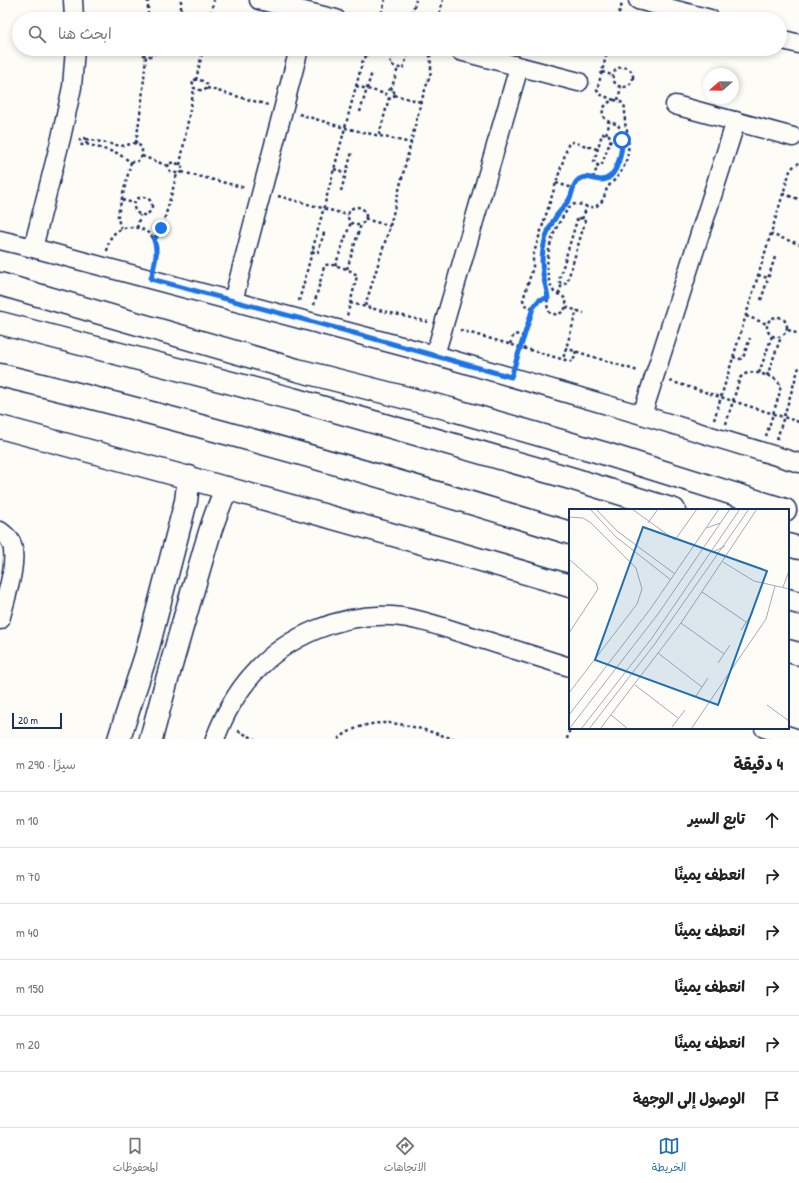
<!DOCTYPE html>
<html lang="ar">
<meta charset="utf-8">
<style>
:root{--surface:#fff;--page:#f2f2f2;--text:#222;--muted:#767676;--line:#e0e0e0;--accent:#1f6fb2}
body{margin:0;font-family:"Patrick Hand","Playpen Sans Arabic",sans-serif;background:var(--page);color:var(--text);direction:rtl}
.compass{position:absolute;left:703px;top:68px;width:36px;height:36px;border-radius:50%;background:var(--surface);box-shadow:0 2px 6px #0003;rotate:250deg}
.scale{position:absolute;left:12px;bottom:10px;width:50px;box-sizing:border-box;padding-left:4px;border:2px solid #1b2f5e;border-top:0;font-size:11px;line-height:14px;white-space:nowrap;color:#1b2f5e;-webkit-text-stroke:3px #fdfcf7;paint-order:stroke}
.stop{position:absolute;width:12px;height:12px;margin:-9px;border:3px solid #1a73e8;border-radius:50%;background:#fff}
.stop.end{background:#1a73e8;border-color:#fff;box-shadow:0 1px 4px #0008}
.list{margin:0;padding:0;list-style:none}
h2{display:flex;justify-content:space-between;align-items:center;height:52px;margin:0;padding:0 16px;font-size:17px}
h2 small{font-size:13px;font-weight:400;color:var(--muted)}
.list li{display:grid;grid-template-columns:26px 1fr auto;gap:12px;align-items:center;box-sizing:border-box;height:56px;padding:0 16px;border-top:1px solid var(--line)}
.list b{display:block;font-size:15px;white-space:nowrap}
.list em{font-size:13px;font-style:normal;color:var(--muted)}
.icon{flex:none;width:22px;height:22px;fill:none;stroke:currentColor;stroke-width:2;stroke-linecap:round;stroke-linejoin:round}
.map{position:relative;flex:none;width:799px;height:739px;overflow:hidden;direction:ltr}
.search{position:absolute;background:var(--surface);box-shadow:0 2px 6px #0003;left:12px;right:12px;top:12px;height:44px;display:flex;align-items:center;gap:10px;box-sizing:border-box;padding:0 14px;border-radius:22px;color:var(--muted);font-size:15px}
.sheet{height:388px;background:var(--surface)}
nav{display:flex;justify-content:space-around;align-items:center;box-sizing:border-box;height:56px;border-top:1px solid var(--line);background:var(--surface);font-size:11px;color:var(--muted)}
nav a{display:grid;justify-items:center;gap:2px}
nav .on{color:var(--accent)}
.map>svg:first-child{display:block}
.lines{fill:none;stroke-linecap:round;stroke-linejoin:round}
.minor-casing{stroke:#1b2f5e;stroke-width:21}
.tertiary-casing{stroke:#1b2f5e;stroke-width:25}
.secondary-casing{stroke:#1b2f5e;stroke-width:25}
.path{stroke:#1b2f5e;stroke-width:2.5;stroke-dasharray:3 3;stroke-linecap:butt}
.minor{stroke:#fdfcf7;stroke-width:18}
.tertiary{stroke:#fdfcf7;stroke-width:22}
.secondary{stroke:#fdfcf7;stroke-width:22}
.route{stroke:#1a73e8;stroke-width:5}
.inset-road{fill:none;stroke:#a3aaba;stroke-width:1}
.view{fill:#1f6fb2;fill-opacity:0.15;stroke:#1f6fb2;stroke-width:2}
.inset-edge{fill:none;stroke:#1b2f5e;stroke-width:2}
</style>
<div class="map">
<svg width="799" height="739" viewBox="0 0 799 739">
<rect width="100%" height="100%" fill="#fdfcf7"/>
<filter id="ink" filterUnits="userSpaceOnUse"><feTurbulence type="fractalNoise" baseFrequency=".025" numOctaves="2"/><feDisplacementMap in="SourceGraphic" scale="8" xChannelSelector="R" yChannelSelector="G"/><feConvolveMatrix kernelMatrix="1 2 1 2 8 2 1 2 1" color-interpolation-filters="sRGB"/></filter>
<g filter="url(#ink)">
<g class="lines">
<g class="minor-casing">
<g id="minor">
<polyline points="73,0 74,19"/>
<polyline points="259,0 336,19"/>
<polyline points="638,0 710,19"/>
<polyline points="780,39 799,44"/>
<polyline points="460,51 579,82"/>
<polyline points="675,105 793,137"/>
<polyline points="0,240 33,248 435,355 642,415 799,463"/>
<polyline points="33,248 61,138 72,87 75,49"/>
<polyline points="233,301 299,49"/>
<polyline points="435,355 519,67"/>
<polyline points="642,415 736,121"/>
<path d="M0 531C4 534 9 538 11 542 19 561 5 600 0 620"/>
<polyline points="764,728 799,739"/>
<path d="M215 739C224 715 236 693 253 674 286 636 342 613 392 616 419 618 445 628 471 636 504 646 537 657 570 667"/>
</g>
</g>
<g class="tertiary-casing">
<g id="tertiary">
<polyline points="0,284 297,370 450,409 603,453 785,510"/>
<path d="M0 427C191 478 381 530 570 586"/>
<polyline points="788,651 799,654"/>
<polyline points="119,739 146,655 186,501 189,477"/>
<path d="M151 739C164 688 179 637 194 586 204 553 212 519 227 488"/>
</g>
</g>
<g class="secondary-casing">
<g id="secondary">
<polyline points="0,323 293,399 570,478 674,510"/>
<path d="M0 375C192 421 381 475 570 533"/>
<polyline points="788,545 799,548"/>
<polyline points="788,600 799,603"/>
</g>
</g>
<g class="path">
<polyline points="148,0 148,19"/>
<polyline points="181,0 181,19"/>
<polyline points="209,19 214,0"/>
<polyline points="380,19 385,0"/>
<polyline points="410,19 416,0"/>
<polyline points="438,19 443,0"/>
<polyline points="617,19 622,4"/>
<polyline points="91,49 96,52 101,50 129,50 135,51 146,56 152,56 157,52 158,49"/>
<polyline points="194,49 202,50"/>
<polyline points="394,49 390,64 391,65 402,69 403,68 410,49"/>
<polyline points="608,49 597,90 599,94 614,100"/>
<polyline points="371,51 392,56"/>
<circle cx="623" cy="77" r="10"/>
<polyline points="602,72 612,75"/>
<path d="M194 80C199 79 205 81 207 85L206 89 203 91 194 88 192 85Z"/>
<polyline points="196,80 203,49"/>
<polyline points="356,86 386,94"/>
<polyline points="207,88 268,105"/>
<circle cx="390" cy="94" r="4.5"/>
<polyline points="391,90 398,68"/>
<polyline points="394,95 421,102"/>
<path d="M614 100C629 102 624 111 625 121 625 127 628 132 628 139 630 151 626 166 618 176 615 180 611 183 608 187 605 191 605 197 602 201 591 215 581 200 572 205 568 207 566 212 564 215 550 235 540 269 554 292 556 294 559 294 562 296 570 301 566 313 557 314 543 316 549 300 547 293 546 286 543 280 543 272 541 257 544 242 550 228 555 216 566 208 570 197 573 192 573 185 578 181 588 172 594 182 604 179 621 174 627 139 618 125 615 123 609 123 606 120 598 112 606 102 614 100Z"/>
<polyline points="618,100 621,87"/>
<polyline points="360,112 372,72"/>
<polyline points="299,114 345,128 411,143"/>
<polygon points="602,134 604,134 609,135 611,139 602,164 600,166 595,164 594,162"/>
<polyline points="606,134 610,122"/>
<polyline points="379,135 389,98"/>
<polyline points="86,139 121,146 136,143 139,145 142,148 142,156 138,161 131,162 117,153 86,144 82,145 80,144 80,139 84,138 87,141 86,144"/>
<polyline points="136,143 142,100 146,56"/>
<polyline points="142,156 168,166"/>
<path d="M170 163C175 162 181 164 183 169L182 172 179 174 170 171 168 166Z"/>
<polyline points="180,165 194,88"/>
<polyline points="334,169 346,173"/>
<polyline points="182,172 246,188"/>
<polyline points="593,178 598,165"/>
<polyline points="556,183 573,188"/>
<polyline points="341,191 352,152"/>
<polyline points="783,194 799,199"/>
<polyline points="278,196 348,215"/>
<circle cx="143" cy="206" r="9"/>
<polyline points="122,200 134,203"/>
<circle cx="357" cy="216" r="9"/>
<polygon points="579,218 584,219 585,222 567,283 564,284 559,282 559,280 577,220"/>
<polyline points="365,219 390,226"/>
<polyline points="582,219 587,207"/>
<polyline points="137,228 140,215"/>
<polyline points="121,229 118,219 118,214 131,162"/>
<polyline points="770,234 799,244"/>
<polyline points="154,240 161,228 164,221 177,174"/>
<path d="M107 251C108 245 109 240 112 236 124 221 150 226 156 244 158 251 156 257 155 263"/>
<polyline points="312,251 316,253 318,252 325,230"/>
<polyline points="335,266 351,222"/>
<polyline points="347,269 361,224"/>
<polyline points="758,275 768,278"/>
<polyline points="559,294 562,283"/>
<polyline points="761,300 775,257"/>
<polyline points="299,301 363,60 372,49"/>
<polyline points="350,303 428,322"/>
<path d="M314 305 324 267 325 265C332 263 354 270 357 276L347 316"/>
<polyline points="365,306 390,226 421,102 431,72 431,65 430,56 431,49"/>
<polyline points="566,307 584,313"/>
<polyline points="533,308 525,305 523,300 533,267 533,256 568,145 569,143 573,142 597,149"/>
<polyline points="746,316 767,324"/>
<circle cx="777" cy="327" r="10"/>
<polyline points="460,330 565,360"/>
<polyline points="788,330 799,334"/>
<polyline points="510,344 514,334 524,336"/>
<polyline points="565,348 638,371"/>
<polyline points="576,351 573,362 565,360 563,359 577,310"/>
<polyline points="733,357 740,359 743,358 750,338"/>
<polyline points="516,361 533,308 539,300 548,297"/>
<polyline points="759,373 772,336"/>
<polyline points="767,376 781,337"/>
<polyline points="670,381 799,422"/>
<polyline points="714,420 790,171 793,167 799,163"/>
<path d="M726 424 740 378C742 376 744 374 748 373 755 371 775 376 779 383 781 386 780 389 780 392L766 436"/>
<polyline points="777,439 799,367"/>
<polyline points="238,731 255,739"/>
<path d="M338 739C375 710 414 727 454 739"/>
<polyline points="567,739 570,728"/>
</g>
<use href="#minor" class="minor"/>
<use href="#tertiary" class="tertiary"/>
<use href="#secondary" class="secondary"/>
</g>
</g>
<g class="lines" filter="url(#ink)">
<path class="route" d="M161 228 154 240C159 253 154 265 151 279L343 330 511 377 533 308 539 300 548 298C547 289 544 282 543 273 540 253 545 232 557 215 561 210 565 205 569 200 573 194 572 186 577 181 586 173 591 180 601 180 617 180 622 152 622 140"/>
</g>
<g transform="translate(569 509)">
<rect width="220" height="220" fill="#fdfcf7"/>
<path class="inset-road" d="M21 0 47 28 102 71M27 0 48 22 106 65M63 0 106 31 128 0M0 8 14 9 22 14 67 59 73 80 68 95 0 184M79 14 89 0M138 19 151 14M144 43 156 37M0 50 27 74 29 80 0 124M154 53 185 72 220 80M214 78 220 62M133 83 177 113M112 114 155 145M172 121 184 103M89 144 133 178M149 154 161 136M66 176 109 209M127 187 139 169M198 196 220 212M0 206 82 99 150 0M42 206 59 220M103 218 116 201M0 220 89 105 161 0M12 220 83 129 171 0M20 220 85 136 180 0M31 220 112 114 188 0M122 220 197 110 206 77"/>
<path class="view" d="M74 18 198 62 149 196 26 151Z"/>
<rect width="220" height="220" class="inset-edge"/>
</g>
</svg>
<svg class="compass" viewBox="-18 -18 36 36"><path d="M0-13l5 13h-10z" fill="#e53935"/><path d="M0 13l5-13h-10z" fill="#767676"/></svg>
<div class="scale">20 m</div>
<div class="stop" style="left:622px;top:140px"></div>
<div class="stop end" style="left:161px;top:228px"></div>
<div class="search"><svg class="icon" aria-label="search" viewBox="0 0 24 24"><circle cx="10" cy="10" r="6"/><path d="M15 15l6 6"/></svg>ابحث هنا</div>
</div>
<section class="sheet">
<h2>4 دقيقة<small>سيرًا · 290 m</small></h2>
<ul class="list">
<li><svg class="icon" aria-label="ahead" viewBox="0 0 24 24"><path d="M12 20V5M6 11l6-6 6 6"/></svg><div><b>تابع السير</b></div><em>10 m</em></li>
<li><svg class="icon" aria-label="right" viewBox="0 0 24 24"><path d="M7 20v-9h11M14 6l5 5-5 5"/></svg><div><b>انعطف يمينًا</b></div><em>70 m</em></li>
<li><svg class="icon" aria-label="right" viewBox="0 0 24 24"><path d="M7 20v-9h11M14 6l5 5-5 5"/></svg><div><b>انعطف يمينًا</b></div><em>40 m</em></li>
<li><svg class="icon" aria-label="right" viewBox="0 0 24 24"><path d="M7 20v-9h11M14 6l5 5-5 5"/></svg><div><b>انعطف يمينًا</b></div><em>150 m</em></li>
<li><svg class="icon" aria-label="right" viewBox="0 0 24 24"><path d="M7 20v-9h11M14 6l5 5-5 5"/></svg><div><b>انعطف يمينًا</b></div><em>20 m</em></li>
<li><svg class="icon" aria-label="arrive" viewBox="0 0 24 24"><path d="M6 21V4h12l-3 4 3 4H6"/></svg><div><b>الوصول إلى الوجهة</b></div></li>
</ul>
</section>
<nav>
<a class="on"><svg class="icon" aria-label="map" viewBox="0 0 24 24"><path d="M3 6l6-2 6 2 6-2v14l-6 2-6-2-6 2zM9 4v14M15 6v14"/></svg>الخريطة</a>
<a><svg class="icon" aria-label="directions" viewBox="0 0 24 24"><path d="M12 3l9 9-9 9-9-9zM9 14v-3h6M13 9l2 2-2 2"/></svg>الاتجاهات</a>
<a><svg class="icon" aria-label="saved" viewBox="0 0 24 24"><path d="M7 4h10v16l-5-4-5 4z"/></svg>المحفوظات</a>
</nav>
